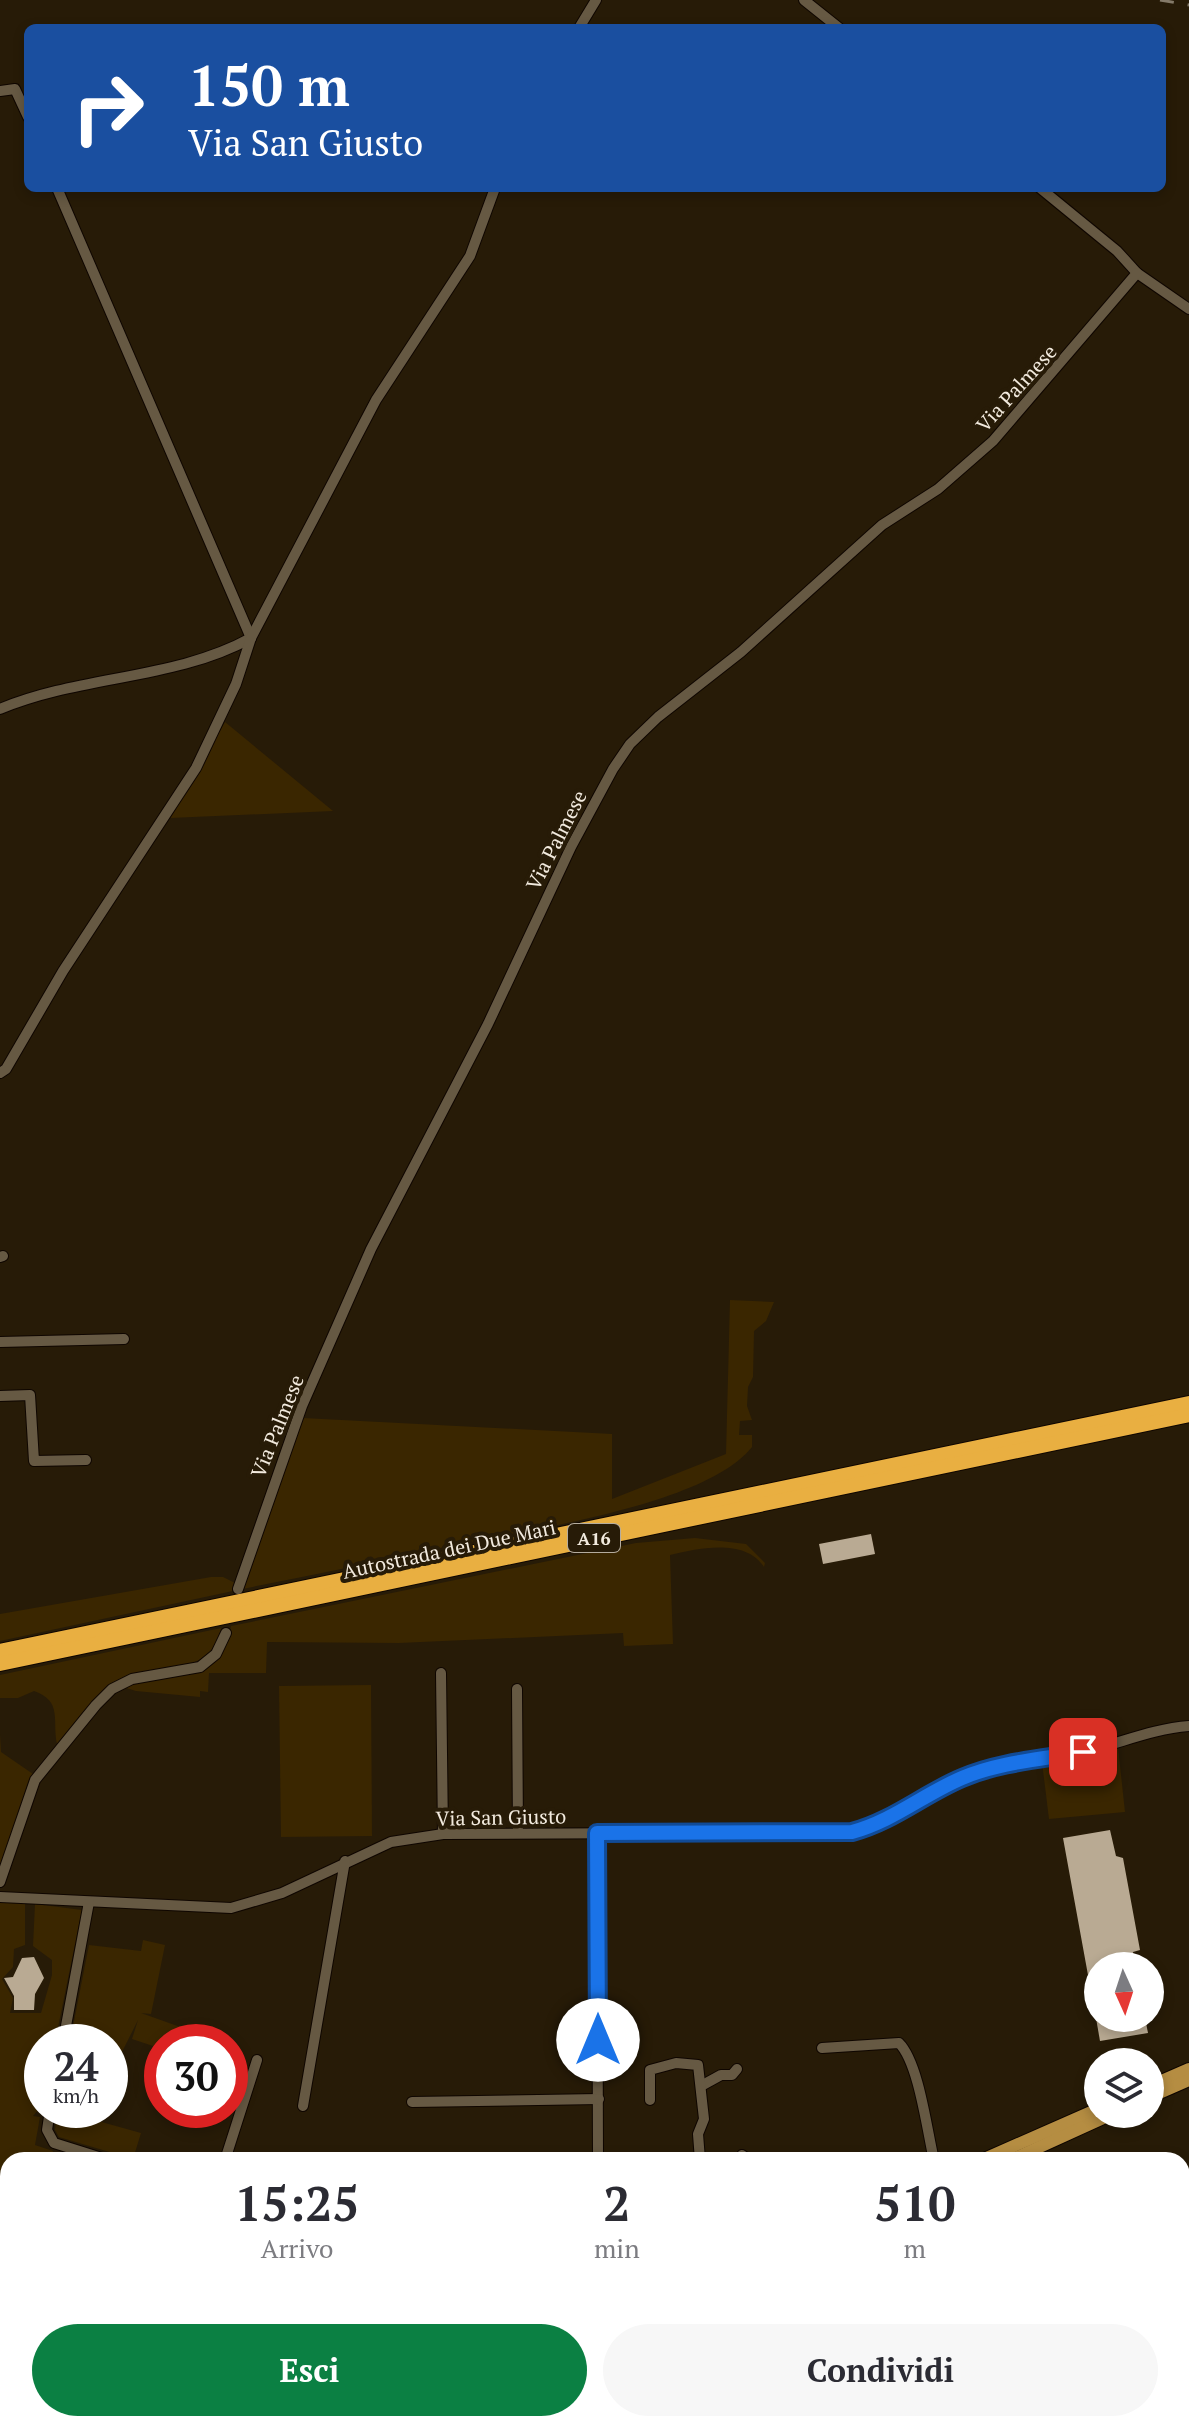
<!DOCTYPE html>
<html lang="it">
<head>
<meta charset="utf-8">
<style>
	body { margin:0; font-family:"PT Serif",serif; background:#f7f7f7; color:#2b2b33; height:100vh; display:flex; flex-direction:column; font-size:30px; white-space:nowrap }
	* { box-sizing:border-box; margin:0 }
	p { font-size:26px; color:#7c7c81 }
	.icon { flex:none; width:44px; height:44px; fill:none; stroke:currentColor; stroke-width:2; stroke-linecap:round; stroke-linejoin:round }
	.map { position:relative; flex:1; overflow:hidden }
	.details { position:absolute; left:0px; top:2152px; width:1190px; height:280px; display:flex; flex-direction:column; background:#fff; border-radius:24px 24px 0 0; box-shadow:0 4px 12px #0003 }
	.details>* { flex:none }
	.banner { position:absolute; left:24px; top:24px; width:1142px; height:168px; border-radius:12px; box-shadow:0 4px 12px #0003; background:#1a4fa0; color:#fff; overflow:hidden }
	.needle { width:52px; rotate:177deg }
	.fabs { position:absolute; left:1084px; top:1952px; display:grid; gap:16px }
	.fabs a { display:grid; place-items:center; width:80px; height:80px; border-radius:50%; background:#fff; box-shadow:0 4px 12px #0003; font-size:40px }
	.speed { position:absolute; left:24px; top:2024px; display:flex; gap:16px; font-size:40px; font-weight:700; text-align:center }
	.speed>* { display:grid; place-content:center; width:104px; height:104px; border-radius:50%; background:#fff; box-shadow:0 4px 12px #0003; line-height:1 }
	.speed small { font-size:20px; font-weight:400 }
	.speed .limit { border:12px solid #d22; background:#fff; color:#111 }
	.pin { position:absolute; display:grid; place-items:center; width:68px; height:68px; color:#fff; margin:-34px; border-radius:16px; box-shadow:0 4px 12px #0006 }
	.me { position:absolute; width:88px; margin:-44px; rotate:0deg; stroke-linejoin:round; filter:drop-shadow(0 0 6px #0008) }
	.turn { display:flex; align-items:center; gap:28px; height:168px; padding:0 32px; font-size:36px }
	.turn .icon { width:104px; height:104px; stroke-width:2.5 }
	.turn b { display:block; font-size:56px; line-height:68px }
	.eta { display:flex; justify-content:space-evenly; align-items:center; height:136px; text-align:center }
	.eta b { font-size:48px; font-weight:800; line-height:56px }
	.primary-button { display:flex; gap:16px; margin-top:auto; padding:16px 32px }
	.primary-button a { flex:1; height:92px; border-radius:48px; background:#0b8043; color:#fff; font-size:32px; font-weight:800; line-height:92px; text-align:center }
	.primary-button a+a { background:#f7f7f7; color:#2b2b33 }
	.map>svg:first-child { display:block }
	.green { fill:#3a2600 }
	.building { fill:#b9aa93 }
	.lines { fill:none; stroke-linecap:round; stroke-linejoin:round }
	.minor-casing { stroke:#0f0600; stroke-width:12 }
	.major-casing { stroke:#0f0600; stroke-width:14 }
	.highway-casing { stroke:#0f0600; stroke-width:16 }
	.minor { stroke:#665943; stroke-width:10 }
	.major { stroke:#b58d42; stroke-width:12 }
	.highway { stroke:#e9af41; stroke-width:14 }
	.rail { stroke:#847a69; stroke-width:3; stroke-dasharray:14 14; stroke-linecap:butt }
	.route-casing { stroke:#114b97; stroke-width:20 }
	.route { stroke:#1a73e8; stroke-width:14 }
	.labels { text-anchor:middle; dominant-baseline:central; stroke-width:8; stroke-linejoin:round; paint-order:stroke }
	.shield { fill:#271b07; stroke:#b5ac9e; stroke-width:2 }
	.shield-label { font-size:18px; font-weight:bold; fill:#f2eade }
	.street-label { font-size:20px; fill:#f2eade; stroke:#271b07 }
</style>
</head>
<body>
<div class="map">
<svg width="1189" height="2432" viewBox="0 0 1189 2432">
	<rect width="100%" height="100%" fill="#271b07"/>
	<g class="green">
		<polygon points="225,722 333,811 170,818"/>
		<path d="M730 1300 774 1302 766 1321 754 1331 753 1377 748 1387 747 1406 752 1420 740 1421 739 1435H752V1447C705 1506 526 1530 450 1546 381 1561 312 1575 242 1589L303 1418 612 1434V1499L726 1454Z"/>
		<path d="M695 1538 746 1544 765 1563 764 1567C746 1538 698 1548 670 1555L673 1644 624 1646 623 1633 399 1643 267 1642 266 1673H209L208 1692 200 1691V1697L136 1691 123 1687C162 1666 219 1683 231 1626L636 1543Z"/>
		<polygon points="211,1577 223,1577 235,1583 233,1591 0,1641 0,1614"/>
		<path d="M221 1628C209 1682 154 1660 117 1681 93 1694 75 1723 57 1744 52 1721 63 1701 34 1691L18 1698H0V1675Z"/>
		<polygon points="371,1685 372,1836 281,1837 279,1686"/>
		<polygon points="0,1734 1,1752 33,1774 0,1871"/>
		<polygon points="1118,1747 1125,1812 1049,1819 1042,1762"/>
		<polygon points="0,1901 25,1901 25,1945 14,1949 13,1967 2,1979 13,1998 10,2013 41,2013 52,1975 52,1960 33,1946 35,1904 82,1910 55,2042 42,2042 42,2105 33,2116 40,2117 35,2145 53,2151 51,2160 8,2160 8,2259 0,2258"/>
		<polygon points="143,1940 165,1945 151,2014 141,2013 186,2029 181,2042 162,2042 162,2049 132,2039 138,2020 110,2076 110,2042 70,2042 89,1945 141,1951"/>
		<polygon points="57,2110 93,2110 94,2118 98,2121 141,2133 133,2159 59,2137 55,2130"/>
	</g>
	<g class="building">
		<polygon points="871,1534 875,1554 823,1564 819,1544"/>
		<polygon points="1110,1830 1116,1856 1123,1858 1140,1950 1133,1952 1135,1966 1098,1966 1098,2007 1094,2008 1063,1838"/>
		<polygon points="34,1957 44,1978 35,1994 34,2010 14,2010 14,1996 4,1978 13,1977 22,1958"/>
		<polygon points="1096,2018 1145,2018 1148,2033 1100,2041"/>
	</g>
	<g class="lines">
		<g class="minor-casing">
			<g id="minor">
				<polyline points="804,0 839,28"/>
				<polyline points="579,28 596,0"/>
				<polyline points="0,91 15,89 28,117"/>
				<polyline points="57,188 251,638"/>
				<polyline points="1040,188 1117,251 1137,273 1189,309"/>
				<path d="M0 709C81 675 175 680 251 638"/>
				<polyline points="0,1073 6,1069 63,971 196,768 236,684 251,638 376,400 470,256 495,188"/>
				<polyline points="0,1257 3,1256"/>
				<polyline points="0,1342 124,1339"/>
				<polyline points="0,1396 30,1395 34,1461 86,1460"/>
				<polyline points="238,1589 302,1406 371,1249 488,1024 571,847 613,769 630,744 658,717 741,652 882,525 938,489 993,441 1137,273"/>
				<polyline points="441,1673 443,1834"/>
				<polyline points="517,1689 518,1833"/>
				<polyline points="597,1833 598,2160"/>
				<polyline points="0,1882 35,1780 96,1705 112,1689 132,1679 200,1667 216,1654 226,1633"/>
				<path d="M0 1897 231 1908 282 1893 391 1842 443 1834 852 1832C892 1822 924 1794 962 1778 999 1761 1042 1761 1082 1752 1119 1744 1151 1729 1189 1726"/>
				<polyline points="63,2042 89,1902"/>
				<path d="M822 2048 899 2043C919 2063 927 2131 934 2160"/>
				<polyline points="701,2086 721,2075 732,2075 737,2069"/>
				<polyline points="650,2100 650,2070 676,2063 698,2065 704,2119 698,2134 700,2160"/>
				<polyline points="412,2102 599,2099"/>
				<polyline points="303,2106 345,1861"/>
				<polyline points="50,2110 47,2130 54,2143 108,2160"/>
				<polyline points="742,2155 749,2160"/>
				<polyline points="225,2160 257,2060"/>
				<polyline points="1182,2414 1189,2414"/>
				<polyline points="629,2424 632,2432"/>
				<polyline points="682,2424 682,2432"/>
				<polyline points="401,2432 406,2424"/>
				<polyline points="922,2432 1000,2424"/>
			</g>
		</g>
		<g class="major-casing">
			<g id="major">
				<polyline points="1150,2086 1189,2069"/>
				<polyline points="1150,2097 1189,2080"/>
				<polyline points="982,2160 1098,2109"/>
				<polyline points="1011,2160 1112,2114"/>
				<polyline points="378,2432 396,2424"/>
				<polyline points="455,2432 488,2429 511,2432"/>
				<polyline points="601,2432 608,2424"/>
			</g>
		</g>
		<g class="highway-casing">
			<g id="highway">
				<polyline points="0,1651 1189,1403"/>
				<polyline points="0,1664 1189,1415"/>
			</g>
		</g>
		<use href="#minor" class="minor"/>
		<use href="#major" class="major"/>
		<use href="#highway" class="highway"/>
		<polyline class="rail" points="1160,0 1189,5"/>
	</g>
	<g class="lines">
		<g class="route-casing">
			<path id="route" d="M598 2040 597 1833 852 1832C893 1821 924 1794 962 1778 999 1762 1043 1759 1083 1752"/>
		</g>
		<use href="#route" class="route"/>
	</g>
	<g class="labels">
		<rect class="shield" x="568" y="1524" width="52" height="28" rx="6"/>
		<g class="shield-label">
			<text x="594" y="1538">A16</text>
		</g>
		<g class="street-label">
			<text transform="translate(1016 388) rotate(-48)">Via Palmese</text>
			<text transform="translate(556 840) rotate(-63)">Via Palmese</text>
			<text transform="translate(277 1426) rotate(-68)">Via Palmese</text>
			<text transform="translate(449 1549) rotate(-12)">Autostrada dei Due Mari</text>
			<text transform="translate(501 1817) rotate(-1)">Via San Giusto</text>
		</g>
	</g>
</svg>
<div class="fabs">
<a><svg class="needle" viewBox="-14 -14 28 28"><path d="M0-13l5 13h-10z" fill="#e53935"/><path d="M0 13l5-13h-10z" fill="#7c7c81"/></svg></a>
<a><svg class="icon" aria-label="layers" viewBox="0 0 24 24"><path d="M12 4l9 5-9 5-9-5zM3 14l9 5 9-5"/></svg></a>
</div>
<div class="speed"><div>24<small>km/h</small></div><div class="limit">30</div></div>
<div class="pin" style="left:1083px;top:1752px;background:#d93025"><svg class="icon" aria-label="arrive" viewBox="0 0 24 24"><path d="M6 21V4h12l-3 4 3 4H6"/></svg></div>
<svg class="me" style="left:598px;top:2040px" viewBox="-20 -20 40 40"><circle r="19" fill="#fff"/><path d="M0-13L10 11 0 6-10 11z" fill="#1a73e8"/></svg>
<div class="banner">
<div class="turn"><svg class="icon" aria-label="right" viewBox="0 0 24 24"><path d="M7 20v-9h11M14 6l5 5-5 5"/></svg><div><b>150 m</b>Via San Giusto</div></div>
</div>
<section class="details">
<div class="eta">
<div><b>15:25</b><p>Arrivo</p></div>
<div><b>2</b><p>min</p></div>
<div><b>510</b><p>m</p></div>
</div>
<div class="primary-button"><a>Esci</a><a>Condividi</a></div>
</section>
</div>
</body>
</html>
